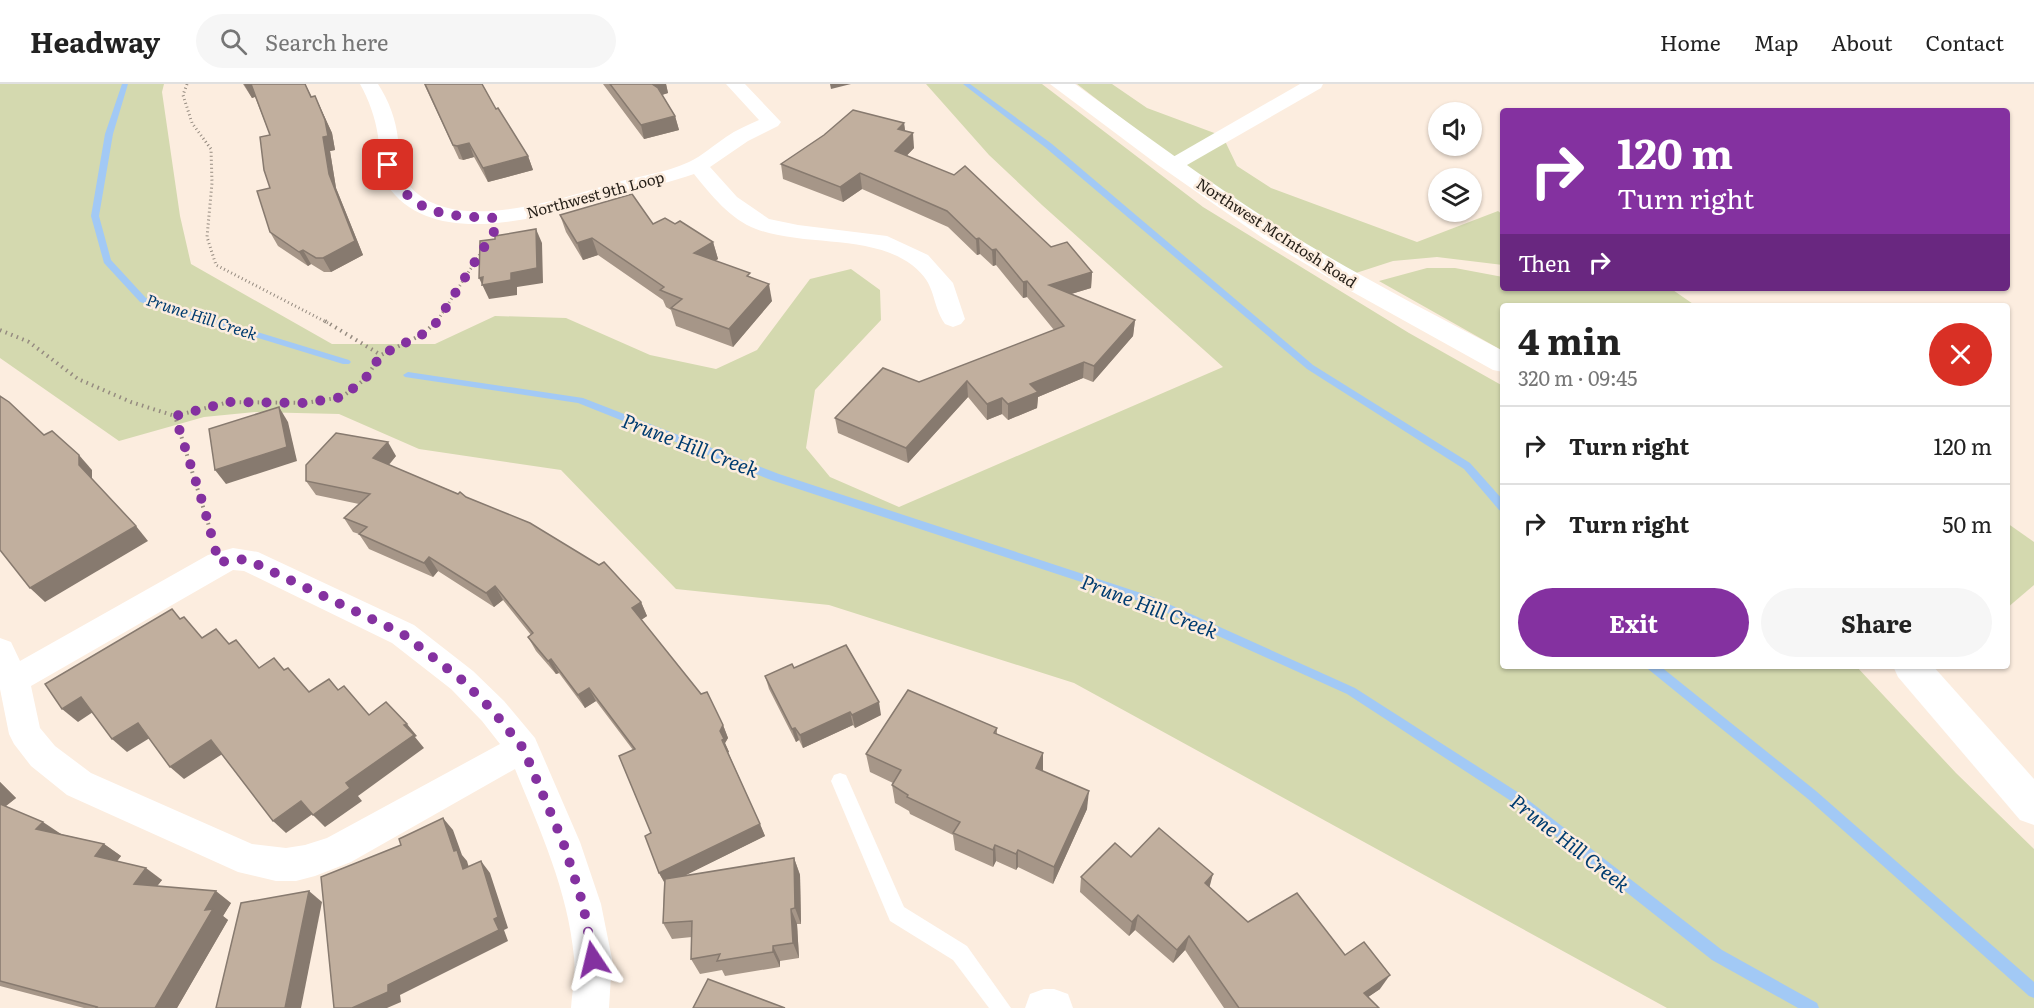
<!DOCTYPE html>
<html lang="en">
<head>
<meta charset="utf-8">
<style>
	body { margin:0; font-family:Literata,serif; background:#f6f6f6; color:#222; height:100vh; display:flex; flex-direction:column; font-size:22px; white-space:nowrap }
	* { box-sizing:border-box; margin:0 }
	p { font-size:20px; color:#767676 }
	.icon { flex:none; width:33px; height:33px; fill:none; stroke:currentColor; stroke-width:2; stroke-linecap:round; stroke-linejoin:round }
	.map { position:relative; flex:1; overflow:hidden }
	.sheet { position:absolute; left:1500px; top:219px; width:510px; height:366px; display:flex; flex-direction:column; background:#fff; border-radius:6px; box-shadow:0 2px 4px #0004 }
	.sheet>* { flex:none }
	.top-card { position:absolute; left:1500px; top:24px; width:510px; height:183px; border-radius:6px; box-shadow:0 2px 4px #0004; background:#8431a0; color:#fff; overflow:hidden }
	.buttons { position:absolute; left:1428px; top:18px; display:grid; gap:12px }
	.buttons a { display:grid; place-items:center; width:54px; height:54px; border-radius:50%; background:#fff; box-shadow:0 2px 4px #0004; font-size:30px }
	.pin { position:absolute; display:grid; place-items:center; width:51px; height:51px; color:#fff; margin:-26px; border-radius:12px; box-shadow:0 3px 9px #0006 }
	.me { position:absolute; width:66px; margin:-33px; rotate:350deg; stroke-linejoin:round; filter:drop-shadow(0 0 4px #0008) }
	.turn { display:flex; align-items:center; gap:21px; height:126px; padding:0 18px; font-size:27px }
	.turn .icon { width:78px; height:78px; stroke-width:2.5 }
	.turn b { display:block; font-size:42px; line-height:51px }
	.then { display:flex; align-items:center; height:57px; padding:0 18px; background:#0003; gap:12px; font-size:22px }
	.round { display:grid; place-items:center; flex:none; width:63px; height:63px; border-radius:32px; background:#f6f6f6 }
	.summary { display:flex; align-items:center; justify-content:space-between; height:102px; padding:0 18px }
	h1 { font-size:36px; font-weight:700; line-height:45px }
	.action { display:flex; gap:12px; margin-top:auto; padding:12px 18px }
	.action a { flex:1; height:69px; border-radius:36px; background:#8431a0; color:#fff; font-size:24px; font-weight:700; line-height:69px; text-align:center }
	.action a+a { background:#f6f6f6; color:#222 }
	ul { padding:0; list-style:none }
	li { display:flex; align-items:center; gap:18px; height:78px; padding:0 18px; border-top:2px solid #e0e0e0 }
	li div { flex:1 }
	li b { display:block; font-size:22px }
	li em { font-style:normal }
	header { display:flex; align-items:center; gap:36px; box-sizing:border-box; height:84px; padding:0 30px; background:#fff; border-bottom:2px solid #e0e0e0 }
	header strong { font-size:28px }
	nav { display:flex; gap:33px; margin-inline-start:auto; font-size:21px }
	.search { width:420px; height:54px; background:#f6f6f6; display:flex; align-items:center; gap:15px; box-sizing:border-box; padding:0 21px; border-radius:33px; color:#767676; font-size:22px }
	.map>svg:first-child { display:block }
	.green { fill:#d4d9af }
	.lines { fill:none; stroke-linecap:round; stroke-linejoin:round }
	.stream { fill:#a2c9f5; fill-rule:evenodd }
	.path-far1 { stroke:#958b80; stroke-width:3; stroke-dasharray:1 3; stroke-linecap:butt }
	.path { stroke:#958b80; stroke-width:4; stroke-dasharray:1.5 4.5; stroke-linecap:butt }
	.service { fill:#fff; fill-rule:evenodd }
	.minor { fill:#fff; fill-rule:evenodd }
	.tertiary { fill:#fff; fill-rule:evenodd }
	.wall { fill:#a69688 }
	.shaded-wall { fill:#877a6f }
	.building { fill:#c1af9e; stroke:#877a6f; stroke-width:1.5 }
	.route { stroke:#8431a0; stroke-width:10; stroke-dasharray:0 18 }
	.labels { text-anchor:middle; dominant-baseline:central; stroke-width:5; stroke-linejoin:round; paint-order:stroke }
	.far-street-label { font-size:15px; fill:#251f18; stroke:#fceddf }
	.far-water-label { font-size:16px; font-style:italic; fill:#003c70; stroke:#fceddf }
	.water-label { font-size:20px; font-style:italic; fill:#003c70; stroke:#fceddf }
</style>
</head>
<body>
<header>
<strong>Headway</strong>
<div class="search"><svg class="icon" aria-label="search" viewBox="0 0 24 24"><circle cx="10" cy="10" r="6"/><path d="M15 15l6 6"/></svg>Search here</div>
<nav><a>Home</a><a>Map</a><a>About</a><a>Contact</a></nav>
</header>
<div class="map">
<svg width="2034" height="924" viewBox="0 0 2034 924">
	<rect width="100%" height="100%" fill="#fceddf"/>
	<g class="green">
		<polygon points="0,0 164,0 162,8 180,132 191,180 332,260 435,260 495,232 566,234 650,271 716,285 757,266 810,195 851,185 880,206 881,236 815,306 806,364 830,393 899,423 1223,283 1042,121 989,71 926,0 1042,0 1203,123 1409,249 1503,302 1503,582 1856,582 1956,689 2034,765 2034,924 1667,924 1074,599 829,521 676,505 561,386 419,365 339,330 255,328 204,333 119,357 0,274"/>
		<polygon points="1077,0 1112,0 1147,24 1217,50 1174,75"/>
		<polygon points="1225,57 1237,82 1271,104 1417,158 1498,127 1503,131 1503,181 1437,173 1393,177 1356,189 1302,159 1182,81"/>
		<polygon points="1427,184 1455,184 1503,193 1503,204 1670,204 1696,222 1503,222 1503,267 1379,197"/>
		<polygon points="2007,439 2034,458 2034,501 2007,524"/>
	</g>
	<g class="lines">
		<g class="stream">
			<polygon points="122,0 128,0 113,50 99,132 111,176 146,214 349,276 351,278 349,280 343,280 140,218 104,179 91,132 105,50"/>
			<polygon points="963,0 970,0 1052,60 1313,281 1470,379 1503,416 1503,427 1499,426 1464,385 1307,285 1046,64"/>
			<polygon points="408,288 583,314 779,390 1153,513 1355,604 1519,709 1722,866 1817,919 1819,924 1798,924 1712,876 1511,717 1347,610 1145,519 771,396 578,319 405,293 403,291"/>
			<polygon points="1646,582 1660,582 1816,707 2034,898 2034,914 2029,912 1808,715 1648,585"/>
		</g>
		<g class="path-far1">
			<polyline points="187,0 183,11 192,39 211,65 212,99 207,153 216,181 328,239"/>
			<polyline points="436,239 482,167"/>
		</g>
		<g class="path">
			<polyline points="325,237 381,271"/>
			<polyline points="0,246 29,258 78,295 131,318 175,332"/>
			<polyline points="212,452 175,332 229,318 306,319 342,313 365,295 381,271 423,250 437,237"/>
		</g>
		<polygon class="service" points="840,689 846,691 904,823 967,862 1011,924 989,924 953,876 890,837 831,697 834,691"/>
		<g class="minor">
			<path d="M360 0H378C389 17 396 36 398 55 399 68 397 84 404 95 445 156 559 115 614 99 639 92 665 89 689 78 702 72 714 61 726 53 736 46 748 41 759 36L726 0H745L781 38 778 42 748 57 710 83 737 113 769 135 798 141 887 152 928 171 953 199 965 235 961 240 953 243 945 240C930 218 938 201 912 181 871 150 804 163 756 145 730 135 711 111 694 90 672 98 650 102 628 108 561 127 436 173 387 101 376 86 380 69 378 52 375 33 369 16 360 0Z"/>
			<polygon points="1300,0 1323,0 1321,4 1180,85 1166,85 1163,81 1166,77"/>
			<path d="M233 464 258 468 414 541 473 587 504 617 535 654 580 758 601 820 612 875 609 924H571C572 908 576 890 574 873 568 807 540 746 515 685L351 778 315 792 296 797H276L238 788 67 711 31 682 14 660 9 650 0 605V554L11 558 20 577 208 471ZM233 486 244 487 392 559 451 605 482 637 500 660 327 754 305 761 286 764 252 760 91 689 55 662 40 644 31 602Z"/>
			<polygon points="1044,905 1054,905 1068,910 1073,924 1025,924 1030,910"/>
		</g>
		<g class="tertiary">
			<path d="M1050 0H1075C1144 50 1212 101 1284 146 1355 190 1429 228 1503 267V288L1493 286 1349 206 1264 155 1158 81Z"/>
			<polygon points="1893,582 1933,582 2034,695 2034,741 2020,736 1898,593"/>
		</g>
	</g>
	<g class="wall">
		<polygon points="243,0 305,0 312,13 315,12 332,49 335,66 330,67 336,104 363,171 331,188 324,188 311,180 308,182 278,162 270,148 270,51 255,13 252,14"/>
		<polygon points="424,0 482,0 496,25 528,72 533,86 488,98 474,73 463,76 459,75"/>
		<polygon points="603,0 666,0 668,9 662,11 675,32 679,46 644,55"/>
		<polygon points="904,39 905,47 914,64 907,71 1092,188 1091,204 1071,210 1135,236 1133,252 1093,298 1083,294 1038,313 1037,324 1008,336 1002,330 987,336 968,313 908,379 838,349 835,334 919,298 1054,246 1027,213 1023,214 996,181 993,182 980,170 977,171 948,143 862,105 843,118 783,95 781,80"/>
		<polygon points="560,131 653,140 675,140 713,158 718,175 715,177 751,193 772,217 733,263 676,242 671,226 666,223 663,216 598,171 583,176 566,148"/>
		<polygon points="396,372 389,381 466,413 641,518 647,532 641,536 723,641 728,654 725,659 729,668 728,668 765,752 683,792 794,774 800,791 801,840 797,840 799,874 780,877 780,883 725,892 722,886 700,890 691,875 692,853 672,855 663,839 664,798 659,789 633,666 596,617 585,624 559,589 556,590 536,567 528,553 531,551 503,516 494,523 438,487 433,493 369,465 359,450 353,448 344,434 359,420 316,411 306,397"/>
		<polygon points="794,584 881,631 855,644 853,641 803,664 799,656 796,658 769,605 765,592"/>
		<polygon points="997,644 997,650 1087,725 1053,800 1018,783 1016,786 996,777 993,783 955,766 953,751 910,730 909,727 895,719 892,701 893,699 870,688 866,670"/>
		<polygon points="0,698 16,714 6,722 61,750 60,750 104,760 121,772 117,777 162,796 157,802 231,819 223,832 228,836 177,924 84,924 0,902"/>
		<polygon points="1131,773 1209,803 1248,838 1345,871 1380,905 1368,913 1379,924 1224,924 1185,866 1173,879 1135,846 1129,852 1080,808 1081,793"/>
	</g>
	<g class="shaded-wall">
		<polygon points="244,0 251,0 257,12 252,14"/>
		<polygon points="651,0 666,0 668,9 655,13"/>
		<polygon points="830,0 851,0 831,5"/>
		<polygon points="315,12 332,49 335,66 330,67 336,104 363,171 331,188 323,174 329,90"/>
		<polygon points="675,32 679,46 644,55 641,41"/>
		<polygon points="904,39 906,54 898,45"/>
		<polygon points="913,49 914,64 897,82 895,67"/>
		<polygon points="469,59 474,73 463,76 457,62"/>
		<polygon points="528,72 533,86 488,98 483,84"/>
		<polygon points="860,89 862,105 843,118 840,103"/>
		<polygon points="536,145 542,159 543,199 517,203 517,211 489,215 479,194 511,189"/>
		<polygon points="592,154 598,171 583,176 577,159"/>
		<polygon points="979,154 980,170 977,171 976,155"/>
		<polygon points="713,158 718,175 698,186 694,169"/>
		<polygon points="996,165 996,181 993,182 992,166"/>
		<polygon points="303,166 311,180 308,182 299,168"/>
		<polygon points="1092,188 1091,204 1048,217 1049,201"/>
		<polygon points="1027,197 1027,213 1023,214 1023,198"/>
		<polygon points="769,200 772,217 733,263 729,245"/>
		<polygon points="1135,236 1133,252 1093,298 1094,282"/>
		<polygon points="1084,278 1083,294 1038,313 1037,324 1008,336 1008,320 1030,300"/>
		<polygon points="967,297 968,313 908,379 906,364"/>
		<polygon points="1002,314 1002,330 987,336 987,320"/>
		<polygon points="279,323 288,338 297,377 226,400 215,386"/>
		<polygon points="388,358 396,372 382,388 373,374"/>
		<polygon points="79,371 92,386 92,396 79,381"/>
		<polygon points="136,442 148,457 45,518 30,504"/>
		<polygon points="429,473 438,487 433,493 424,479"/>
		<polygon points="495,502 503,516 494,523 486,509"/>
		<polygon points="641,518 647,532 638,538 632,524"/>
		<polygon points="551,575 559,589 556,590 548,577"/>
		<polygon points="589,604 596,617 585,624 578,611"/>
		<polygon points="81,613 96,626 78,638 62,625"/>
		<polygon points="879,618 881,631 855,644 852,631"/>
		<polygon points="850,628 853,641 803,664 800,651"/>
		<polygon points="138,639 153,652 127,668 112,655"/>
		<polygon points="407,640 417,652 415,653 424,664 358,712 362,717 325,743 313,731 346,699 404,641"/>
		<polygon points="723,641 728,654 725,659 729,668 727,669 720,647"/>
		<polygon points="795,644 799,656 796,658 792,645"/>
		<polygon points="211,656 224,669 184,695 170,683"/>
		<polygon points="1043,669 1043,687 1036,684"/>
		<polygon points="0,698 16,714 2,725 0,724"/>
		<polygon points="1089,707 1087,725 1053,800 1054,783"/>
		<polygon points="301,717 314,729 286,749 273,737"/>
		<polygon points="443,734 453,746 462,771 467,777 473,797 463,785 454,767"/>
		<polygon points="43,738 61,750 54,757 36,745"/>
		<polygon points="760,740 765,752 666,801 659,789"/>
		<polygon points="104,760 121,772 112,784 95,772"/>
		<polygon points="995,761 996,777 993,783 993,766"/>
		<polygon points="1018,766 1018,783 1016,786 1016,770"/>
		<polygon points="794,774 800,791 801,840 795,824"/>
		<polygon points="481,777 490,789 508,844 504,846 508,857 400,911 401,918 387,924 352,924 494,835"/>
		<polygon points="146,784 162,796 150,811 134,800"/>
		<polygon points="1213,790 1209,805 1205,799"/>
		<polygon points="216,807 231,819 223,832 228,836 177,924 155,924 205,826"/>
		<polygon points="309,807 322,818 301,924 285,924"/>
		<polygon points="791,825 797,840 799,874 793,859"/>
		<polygon points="1138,831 1135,846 1129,852 1132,838"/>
		<polygon points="1189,852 1185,866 1173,879 1177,866"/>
		<polygon points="773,862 780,877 780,883 773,868"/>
		<polygon points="1390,891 1380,905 1355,922 1364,909"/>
	</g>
	<g class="building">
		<polygon points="251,0 305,0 311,13 315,12 325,36 328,52 323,53 329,90 355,157 323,174 316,174 303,166 299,168 270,148 257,107 270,104 264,86 260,53 270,51"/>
		<polygon points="425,0 482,0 496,25 498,24 528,72 483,84 469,59 457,62 453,61"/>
		<polygon points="610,0 652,0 658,4 675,32 641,41"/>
		<polygon points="853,26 904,39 898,45 913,49 895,67 954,91 965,82 1051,163 1067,158 1092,188 1049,201 1135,236 1094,282 1084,278 1030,300 1038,308 1008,320 1002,314 987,320 967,297 906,364 835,334 883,284 919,298 1064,242 1027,197 1023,198 996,165 992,166 979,154 976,155 947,127 860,89 840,103 781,80 824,51"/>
		<polygon points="632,110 653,140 665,134 675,140 680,137 713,158 694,169 750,189 747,192 769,200 729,245 671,224 682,215 660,206 664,203 592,154 577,159 560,131"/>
		<polygon points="536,145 537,184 511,189 511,196 482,201 483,193 479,194 480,157 495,155 495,152"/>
		<polygon points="0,312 9,318 44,351 52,347 79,371 79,381 136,442 30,504 0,466"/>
		<polygon points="279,323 287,363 215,386 209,345"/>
		<polygon points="336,349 388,358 373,374 458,410 460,408 466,413 530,439 599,481 604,478 641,518 632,524 701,610 707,608 723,641 720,647 724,655 722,656 760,740 659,789 645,752 651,749 619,672 635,665 589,604 578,611 551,575 548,577 528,553 533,549 495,502 486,509 429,473 424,479 359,450 367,443 344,434 370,410 306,397 306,381"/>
		<polygon points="172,525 180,535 184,533 202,554 216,545 229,560 236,556 259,584 274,574 284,586 288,584 309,608 329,595 338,606 344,602 369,631 386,618 407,640 404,641 414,651 346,699 350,704 313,731 301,717 273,737 211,656 170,683 138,639 112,655 81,613 62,625 45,600"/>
		<polygon points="846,561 879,618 852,631 850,628 800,651 795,644 792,645 765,592 792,580 794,584"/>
		<polygon points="908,606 997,644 994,649 1043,669 1036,684 1089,707 1054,783 1018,766 1016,770 995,761 993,766 953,749 960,738 907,713 908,711 892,701 901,686 866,670"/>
		<polygon points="0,720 43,738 36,745 104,760 95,772 146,784 134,800 216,807 205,826 213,825 155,924 96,924 97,923 0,897"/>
		<polygon points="443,734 454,767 457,766 463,785 481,777 498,833 494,835 499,846 388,901 388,908 352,924 334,924 321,793 401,761 399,755"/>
		<polygon points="1159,744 1213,790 1205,799 1248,838 1297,809 1345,871 1364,858 1390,891 1364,909 1379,924 1239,924 1189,852 1177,866 1138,831 1132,838 1081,793 1115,759 1131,773"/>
		<polygon points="794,774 795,824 791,825 793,859 773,862 773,868 717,877 720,870 691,875 692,837 663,839 665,795"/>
		<polygon points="309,807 285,924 216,924 241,819"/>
		<polygon points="708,895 785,924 693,924"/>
	</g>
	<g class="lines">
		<path class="route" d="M388 81C409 132 447 132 496 134L495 146 437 238 423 250 381 271 365 295 342 313 306 319 229 318 175 332 203 420 219 479 233 475 248 476 403 550 462 596 493 627 523 664 563 758 583 820 593 875"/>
	</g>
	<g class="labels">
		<g class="far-street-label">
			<text transform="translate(595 110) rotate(-15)">Northwest 9th Loop</text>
			<text transform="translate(1277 148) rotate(33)">Northwest McIntosh Road</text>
		</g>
		<g class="far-water-label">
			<text transform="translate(202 232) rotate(18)">Prune Hill Creek</text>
		</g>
		<g class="water-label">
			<text transform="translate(691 360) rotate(21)">Prune Hill Creek</text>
			<text transform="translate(1150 521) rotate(21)">Prune Hill Creek</text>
			<text transform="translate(1571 758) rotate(38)">Prune Hill Creek</text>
		</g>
	</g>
</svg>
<div class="buttons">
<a><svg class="icon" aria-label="sound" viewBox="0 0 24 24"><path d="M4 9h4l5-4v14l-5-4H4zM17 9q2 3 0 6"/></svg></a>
<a><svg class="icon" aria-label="layers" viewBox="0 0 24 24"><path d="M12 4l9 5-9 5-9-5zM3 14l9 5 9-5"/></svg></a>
</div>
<div class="pin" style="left:388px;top:81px;background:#d93025"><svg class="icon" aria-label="arrive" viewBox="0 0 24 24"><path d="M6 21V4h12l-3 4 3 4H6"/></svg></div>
<svg class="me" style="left:593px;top:875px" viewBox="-20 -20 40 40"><path d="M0-17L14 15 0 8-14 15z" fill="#8431a0" stroke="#fff" stroke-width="4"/></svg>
<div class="top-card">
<div class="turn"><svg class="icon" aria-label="right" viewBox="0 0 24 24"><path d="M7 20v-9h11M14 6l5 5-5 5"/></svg><div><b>120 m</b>Turn right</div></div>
<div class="then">Then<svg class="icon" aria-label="right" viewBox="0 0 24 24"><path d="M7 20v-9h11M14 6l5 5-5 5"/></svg></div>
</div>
<section class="sheet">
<div class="summary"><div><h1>4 min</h1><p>320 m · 09:45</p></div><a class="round" style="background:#d93025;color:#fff"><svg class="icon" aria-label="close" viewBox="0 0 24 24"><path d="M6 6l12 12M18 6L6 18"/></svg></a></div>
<ul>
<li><svg class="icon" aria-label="right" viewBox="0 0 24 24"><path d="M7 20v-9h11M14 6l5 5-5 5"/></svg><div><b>Turn right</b></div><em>120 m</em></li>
<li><svg class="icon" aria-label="right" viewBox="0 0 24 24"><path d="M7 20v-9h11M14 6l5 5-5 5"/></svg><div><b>Turn right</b></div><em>50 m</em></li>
</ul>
<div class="action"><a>Exit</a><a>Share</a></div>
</section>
</div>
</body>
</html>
